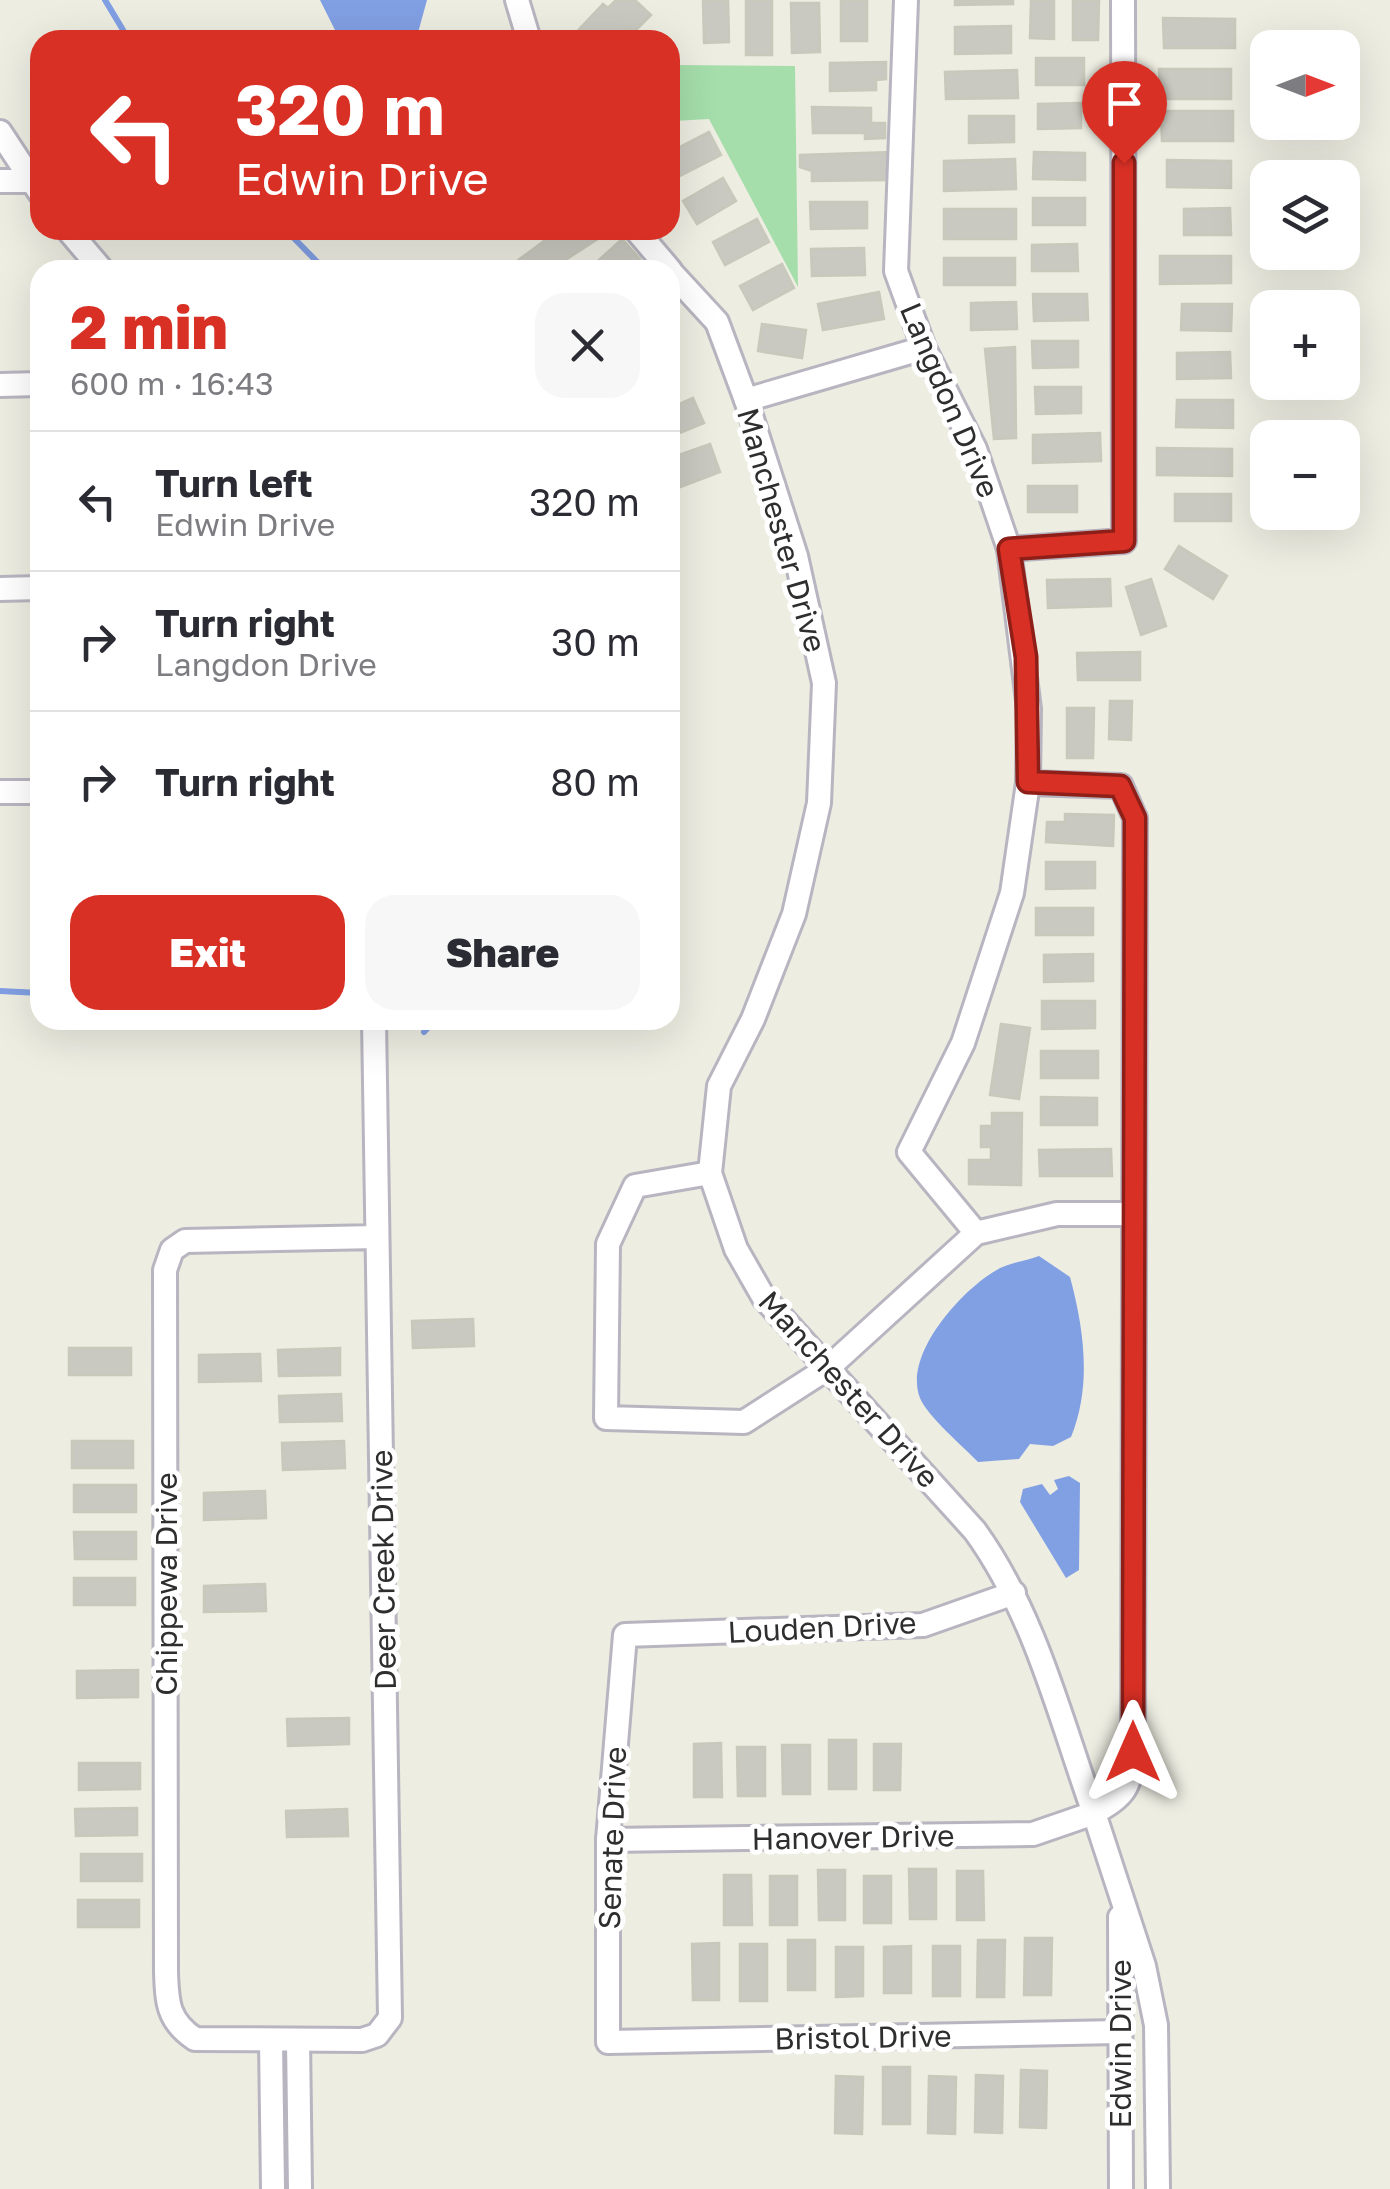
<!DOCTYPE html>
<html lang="en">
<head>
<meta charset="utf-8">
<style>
	body { margin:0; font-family:"Golos Text",sans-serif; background:#f7f7f7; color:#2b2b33; height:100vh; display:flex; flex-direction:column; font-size:38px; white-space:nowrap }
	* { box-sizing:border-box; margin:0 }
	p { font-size:32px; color:#7c7c81 }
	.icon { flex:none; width:55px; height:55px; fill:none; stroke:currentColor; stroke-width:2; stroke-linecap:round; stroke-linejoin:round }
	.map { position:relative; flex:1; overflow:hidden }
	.side { position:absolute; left:30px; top:260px; width:650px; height:770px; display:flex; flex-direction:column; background:#fff; border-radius:30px; box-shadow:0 10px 40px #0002 }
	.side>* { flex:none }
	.hud { position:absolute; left:30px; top:30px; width:650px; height:210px; border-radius:30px; box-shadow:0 10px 40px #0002; background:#d93025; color:#fff; overflow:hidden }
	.needle { width:65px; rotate:90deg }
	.buttons { position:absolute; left:1250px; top:30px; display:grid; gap:20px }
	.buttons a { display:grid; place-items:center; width:110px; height:110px; border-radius:20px; background:#fff; box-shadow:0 10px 40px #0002; font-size:50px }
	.pin { position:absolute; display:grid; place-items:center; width:85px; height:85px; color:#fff; margin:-102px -42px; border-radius:50% 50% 50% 0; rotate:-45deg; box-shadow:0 0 10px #0007 }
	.pin .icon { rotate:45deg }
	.me { position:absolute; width:110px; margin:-55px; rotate:0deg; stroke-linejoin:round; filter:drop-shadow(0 0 8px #0008) }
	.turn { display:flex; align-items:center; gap:35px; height:210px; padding:0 40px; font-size:45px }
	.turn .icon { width:130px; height:130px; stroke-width:2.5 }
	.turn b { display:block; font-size:70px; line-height:85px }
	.round { display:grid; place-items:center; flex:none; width:105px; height:105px; border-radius:30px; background:#f7f7f7 }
	.headline { display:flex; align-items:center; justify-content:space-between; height:170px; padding:0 40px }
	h1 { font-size:60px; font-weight:800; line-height:75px; color:#d93025 }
	.button { display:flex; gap:20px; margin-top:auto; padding:20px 40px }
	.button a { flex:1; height:115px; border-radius:30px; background:#d93025; color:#fff; font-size:40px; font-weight:800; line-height:115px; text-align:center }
	.button a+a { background:#f7f7f7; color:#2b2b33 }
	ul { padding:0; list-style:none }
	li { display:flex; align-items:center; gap:30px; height:140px; padding:0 40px; border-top:2px solid #e1e1e2 }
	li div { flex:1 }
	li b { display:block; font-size:38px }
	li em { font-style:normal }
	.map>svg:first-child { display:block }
	.green { fill:#a5deaa }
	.water { fill:#819fe3 }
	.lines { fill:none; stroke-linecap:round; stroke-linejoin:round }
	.stream { stroke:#819fe3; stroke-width:6 }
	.building { fill:#c9c9c1; stroke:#c8c9bb; stroke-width:2.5 }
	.minor-casing { stroke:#b8b5c0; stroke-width:28 }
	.minor { stroke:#fff; stroke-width:22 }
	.route-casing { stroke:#8d1f18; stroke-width:25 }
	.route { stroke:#d93025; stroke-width:18 }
	.labels { text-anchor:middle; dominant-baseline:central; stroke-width:10; stroke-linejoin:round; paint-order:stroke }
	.street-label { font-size:30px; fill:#2e2e2e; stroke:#fff }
</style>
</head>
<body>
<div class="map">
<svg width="1390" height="2189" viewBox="0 0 1390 2189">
	<rect width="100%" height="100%" fill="#edede2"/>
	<polygon class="green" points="675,65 795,66 798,287 709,119 674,121"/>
	<g class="water">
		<polygon points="320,0 427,0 416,40 340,40"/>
		<path d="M1039 1256 1070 1277C1084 1329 1092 1386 1071 1437L1053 1446 1030 1444 1019 1459 978 1462C964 1447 927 1416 920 1398 903 1355 961 1291 995 1271 1007 1263 1026 1261 1039 1256Z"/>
		<polygon points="1069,1476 1080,1483 1079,1570 1066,1578 1020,1502 1023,1489 1042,1484 1050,1495 1058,1489 1054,1480"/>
	</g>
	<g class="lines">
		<g class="stream">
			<polyline points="105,0 129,40"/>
			<polyline points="286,230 325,270"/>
			<polyline points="0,991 40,993"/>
			<polyline points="424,1032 435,1020"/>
		</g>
	</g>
	<g class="building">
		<polygon points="616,0 635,0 651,15 633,33 628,29 618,40 569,40 603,4 608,8"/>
		<polygon points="703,0 728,0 729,42 704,43"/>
		<rect x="746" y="0" width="26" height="55"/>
		<rect x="841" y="0" width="26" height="41"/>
		<polygon points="955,0 1013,0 1013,4 955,5"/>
		<polygon points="1031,0 1054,0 1054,39 1030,38"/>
		<polygon points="1073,0 1099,0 1098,40 1073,40"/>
		<polygon points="791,3 819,3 820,52 792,53"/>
		<polygon points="1163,18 1235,19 1235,48 1164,48"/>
		<polygon points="1011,26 1011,53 955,54 955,27"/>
		<rect x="1036" y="58" width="48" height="27"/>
		<polygon points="886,62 886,79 876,80 876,90 830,91 830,63"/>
		<polygon points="1159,69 1231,69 1231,99 1160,99"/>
		<polygon points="1017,70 1018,98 946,99 945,72"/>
		<polygon points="1081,103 1081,128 1038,129 1038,104"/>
		<polygon points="812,107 871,108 871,123 885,123 885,138 865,139 865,133 813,133"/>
		<polygon points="1161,111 1233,111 1233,141 1162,141"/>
		<polygon points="969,116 1014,116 1014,142 969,143"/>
		<polygon points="709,132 721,155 670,181 670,152"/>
		<polygon points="892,152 892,180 812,181 812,171 800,167 800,155"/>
		<polygon points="1034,152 1085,153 1085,180 1033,179"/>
		<polygon points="1015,159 1016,189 944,191 944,161"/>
		<polygon points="1167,160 1231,161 1231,188 1167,187"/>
		<polygon points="723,178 736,201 697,224 683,201"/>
		<rect x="1033" y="198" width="52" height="27"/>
		<polygon points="810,202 867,202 867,228 811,229"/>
		<polygon points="1230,208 1231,235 1184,235 1184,209"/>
		<rect x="944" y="209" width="72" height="30"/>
		<polygon points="757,219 769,242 725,265 713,242"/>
		<polygon points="559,230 594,230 599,238 550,270 524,270 517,261"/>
		<polygon points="622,239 640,259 628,270 588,270"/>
		<polygon points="1077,244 1078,271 1032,271 1032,245"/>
		<polygon points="864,248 865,275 812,276 811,249"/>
		<polygon points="1160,256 1231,256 1231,283 1160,284"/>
		<rect x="944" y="258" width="71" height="27"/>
		<polygon points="782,264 794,288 753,310 740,286"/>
		<polygon points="879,292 884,319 823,330 818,304"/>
		<polygon points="1033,294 1087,294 1088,320 1034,321"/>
		<polygon points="1016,302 1017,329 971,330 971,303"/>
		<polygon points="1182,304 1232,304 1231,331 1181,330"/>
		<polygon points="762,324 806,330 802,358 758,351"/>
		<polygon points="1032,341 1078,341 1078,367 1033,368"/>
		<polygon points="1015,347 1016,438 994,439 985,349"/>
		<polygon points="1230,352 1231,378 1177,379 1177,353"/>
		<polygon points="1035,387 1081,387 1081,413 1036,414"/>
		<polygon points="693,398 704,423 670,437 670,408"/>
		<polygon points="1177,400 1233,400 1233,428 1176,427"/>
		<polygon points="1100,433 1101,461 1033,463 1033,435"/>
		<polygon points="710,444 720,472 670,491 670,458"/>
		<polygon points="1157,448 1232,449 1232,476 1157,475"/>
		<rect x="1028" y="486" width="49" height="26"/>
		<rect x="1175" y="494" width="56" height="27"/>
		<polygon points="1179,546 1227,576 1213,599 1165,569"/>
		<polygon points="1110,579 1111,606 1048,608 1047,580"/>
		<polygon points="1151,579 1166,626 1141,635 1126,587"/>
		<polygon points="1140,652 1140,680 1078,680 1077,653"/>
		<polygon points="1110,701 1132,701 1131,740 1109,739"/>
		<polygon points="1067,708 1094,708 1093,758 1067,758"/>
		<polygon points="1065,814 1114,815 1113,846 1046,842 1047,822 1065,822"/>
		<polygon points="1046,862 1095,862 1095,888 1046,889"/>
		<rect x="1036" y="908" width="57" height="27"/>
		<polygon points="1093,954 1093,981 1044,982 1044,955"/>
		<polygon points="1042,1001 1095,1001 1095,1028 1042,1029"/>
		<polygon points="1001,1024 1030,1028 1019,1099 990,1095"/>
		<rect x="1041" y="1051" width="57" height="27"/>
		<polygon points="1041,1097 1097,1098 1097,1125 1041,1125"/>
		<polygon points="992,1113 1022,1113 1021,1185 969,1184 969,1160 991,1160 991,1147 981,1147 981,1126 992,1126"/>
		<polygon points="1111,1149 1112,1176 1040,1176 1039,1150"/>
		<polygon points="473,1319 474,1346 413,1348 412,1321"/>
		<rect x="69" y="1348" width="62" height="27"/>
		<polygon points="340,1348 340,1375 279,1376 278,1350"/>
		<polygon points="260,1354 261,1381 199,1382 199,1355"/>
		<polygon points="341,1394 342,1421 280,1422 279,1396"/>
		<rect x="72" y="1441" width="61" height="27"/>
		<polygon points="344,1441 345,1468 283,1470 282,1443"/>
		<rect x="74" y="1485" width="62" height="27"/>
		<polygon points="265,1491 266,1518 204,1520 204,1493"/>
		<polygon points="74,1532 136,1532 136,1559 75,1559"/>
		<rect x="74" y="1578" width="61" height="27"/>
		<polygon points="265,1584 266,1611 204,1612 204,1586"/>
		<polygon points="138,1670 138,1697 77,1698 77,1671"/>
		<polygon points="349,1718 349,1744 288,1746 287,1719"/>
		<rect x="829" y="1740" width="27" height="49"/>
		<polygon points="721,1743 722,1797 694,1797 694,1744"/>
		<polygon points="874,1744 901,1744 900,1790 874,1790"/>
		<polygon points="782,1745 810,1745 810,1794 783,1794"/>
		<polygon points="737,1747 765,1747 765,1796 738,1796"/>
		<polygon points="79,1763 140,1763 140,1789 79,1790"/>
		<polygon points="137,1808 137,1835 76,1836 75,1809"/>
		<polygon points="347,1809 348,1836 287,1837 286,1811"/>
		<rect x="81" y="1854" width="61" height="27"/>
		<polygon points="909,1869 936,1869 936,1919 910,1919"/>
		<polygon points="818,1870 845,1870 845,1920 819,1920"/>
		<polygon points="957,1871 983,1871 984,1920 957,1920"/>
		<polygon points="724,1875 751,1875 752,1925 724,1925"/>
		<rect x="770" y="1876" width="27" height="49"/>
		<rect x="864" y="1876" width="27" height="47"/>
		<rect x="78" y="1900" width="61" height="27"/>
		<polygon points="1025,1938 1052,1938 1051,1995 1024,1995"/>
		<rect x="788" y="1940" width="27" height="50"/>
		<polygon points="978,1940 1005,1940 1004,1997 977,1997"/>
		<polygon points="719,1943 719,2000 693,2000 692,1944"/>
		<rect x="740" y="1944" width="27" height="57"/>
		<polygon points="911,1946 911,1993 884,1993 884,1947"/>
		<rect x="933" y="1946" width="27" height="50"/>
		<polygon points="836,1947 863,1947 863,1996 836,1997"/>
		<rect x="883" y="2067" width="27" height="57"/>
		<polygon points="1021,2070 1047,2071 1046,2128 1020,2127"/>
		<polygon points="976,2075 1003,2076 1002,2133 975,2132"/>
		<polygon points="836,2076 863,2077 862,2134 835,2133"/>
		<polygon points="929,2076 956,2077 955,2134 928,2133"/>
	</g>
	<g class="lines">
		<g class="minor-casing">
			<g id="minor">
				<polyline points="517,0 529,40"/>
				<polyline points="906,0 896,271 924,348 975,449 1009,549 1029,709 1028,783 1012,893 963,1043 909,1152 976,1233"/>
				<polyline points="0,132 40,193"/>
				<polyline points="0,181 31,181"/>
				<polyline points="68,230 102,270"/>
				<polyline points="636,230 670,270"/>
				<polyline points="0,385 40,384"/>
				<polyline points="746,400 924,348"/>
				<polyline points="1009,549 1124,541 1123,0"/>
				<polyline points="0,589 40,588"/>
				<path d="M1028 783 1121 786 1135 818 1133 1753C1131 1788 1124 1796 1094 1813L1144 1966 1156 2025 1158 2189"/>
				<polyline points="0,792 40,792"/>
				<path d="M374 1020 390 2018 377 2035 362 2040 195 2039C168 2021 167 2003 166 1972L165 1270 172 1250 185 1241 377 1237"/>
				<polyline points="710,1173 635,1186 608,1244 606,1418 744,1422 828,1368 976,1233 1057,1214 1133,1214"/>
				<polyline points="1014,1593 923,1625 625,1635 608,1840 608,2042 1119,2032"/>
				<path d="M608 1840 1033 1834 1094 1813C1060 1718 1035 1614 975 1531L764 1298 736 1249 710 1173 719 1086 753 1019 794 914 819 803 824 683 796 556 746 400 717 322 670 271"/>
				<polyline points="1120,1917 1121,2189"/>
				<polyline points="298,2040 300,2189"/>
				<polyline points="271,2041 273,2189"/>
			</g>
		</g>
		<use href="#minor" class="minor"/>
	</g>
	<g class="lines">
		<g class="route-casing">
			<polyline id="route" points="1124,163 1124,541 1009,549 1026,657 1028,782 1120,786 1135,818 1133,1752"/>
		</g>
		<use href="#route" class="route"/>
	</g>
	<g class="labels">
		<g class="street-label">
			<text transform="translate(950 400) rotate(67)">Langdon Drive</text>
			<text transform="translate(782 530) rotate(74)">Manchester Drive</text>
			<text transform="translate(849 1389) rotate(48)">Manchester Drive</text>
			<text transform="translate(383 1570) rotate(-91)">Deer Creek Drive</text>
			<text transform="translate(166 1584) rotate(-90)">Chippewa Drive</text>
			<text transform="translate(822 1627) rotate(-3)">Louden Drive</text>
			<text transform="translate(853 1837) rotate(-1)">Hanover Drive</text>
			<text transform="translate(612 1838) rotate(-88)">Senate Drive</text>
			<text transform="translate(863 2037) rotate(-1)">Bristol Drive</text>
			<text transform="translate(1120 2044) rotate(-90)">Edwin Drive</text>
		</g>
	</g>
</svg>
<div class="buttons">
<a><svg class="needle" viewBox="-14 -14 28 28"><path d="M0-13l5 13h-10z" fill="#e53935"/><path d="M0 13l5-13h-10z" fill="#7c7c81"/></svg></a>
<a><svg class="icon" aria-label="layers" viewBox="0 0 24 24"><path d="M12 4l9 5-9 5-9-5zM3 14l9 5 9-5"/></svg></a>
<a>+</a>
<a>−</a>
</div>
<div class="pin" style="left:1124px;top:163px;background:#d93025"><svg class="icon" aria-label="arrive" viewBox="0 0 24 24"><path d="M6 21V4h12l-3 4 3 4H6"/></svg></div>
<svg class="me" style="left:1133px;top:1752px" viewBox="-20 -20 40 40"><path d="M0-17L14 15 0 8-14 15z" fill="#d93025" stroke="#fff" stroke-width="4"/></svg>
<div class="hud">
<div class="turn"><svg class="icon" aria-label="left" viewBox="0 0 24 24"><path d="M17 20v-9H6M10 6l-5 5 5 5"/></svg><div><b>320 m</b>Edwin Drive</div></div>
</div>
<section class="side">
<div class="headline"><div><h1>2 min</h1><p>600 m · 16:43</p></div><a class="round"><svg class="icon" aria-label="close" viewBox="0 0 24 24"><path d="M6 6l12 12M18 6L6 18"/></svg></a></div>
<ul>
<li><svg class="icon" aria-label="left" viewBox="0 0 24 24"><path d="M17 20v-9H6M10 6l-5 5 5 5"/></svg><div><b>Turn left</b><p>Edwin Drive</p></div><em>320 m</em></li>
<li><svg class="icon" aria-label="right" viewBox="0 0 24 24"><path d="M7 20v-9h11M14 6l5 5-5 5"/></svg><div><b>Turn right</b><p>Langdon Drive</p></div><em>30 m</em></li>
<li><svg class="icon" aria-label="right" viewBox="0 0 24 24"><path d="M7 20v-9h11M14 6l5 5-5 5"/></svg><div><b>Turn right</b></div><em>80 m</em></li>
</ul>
<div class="button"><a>Exit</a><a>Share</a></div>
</section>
</div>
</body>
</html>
